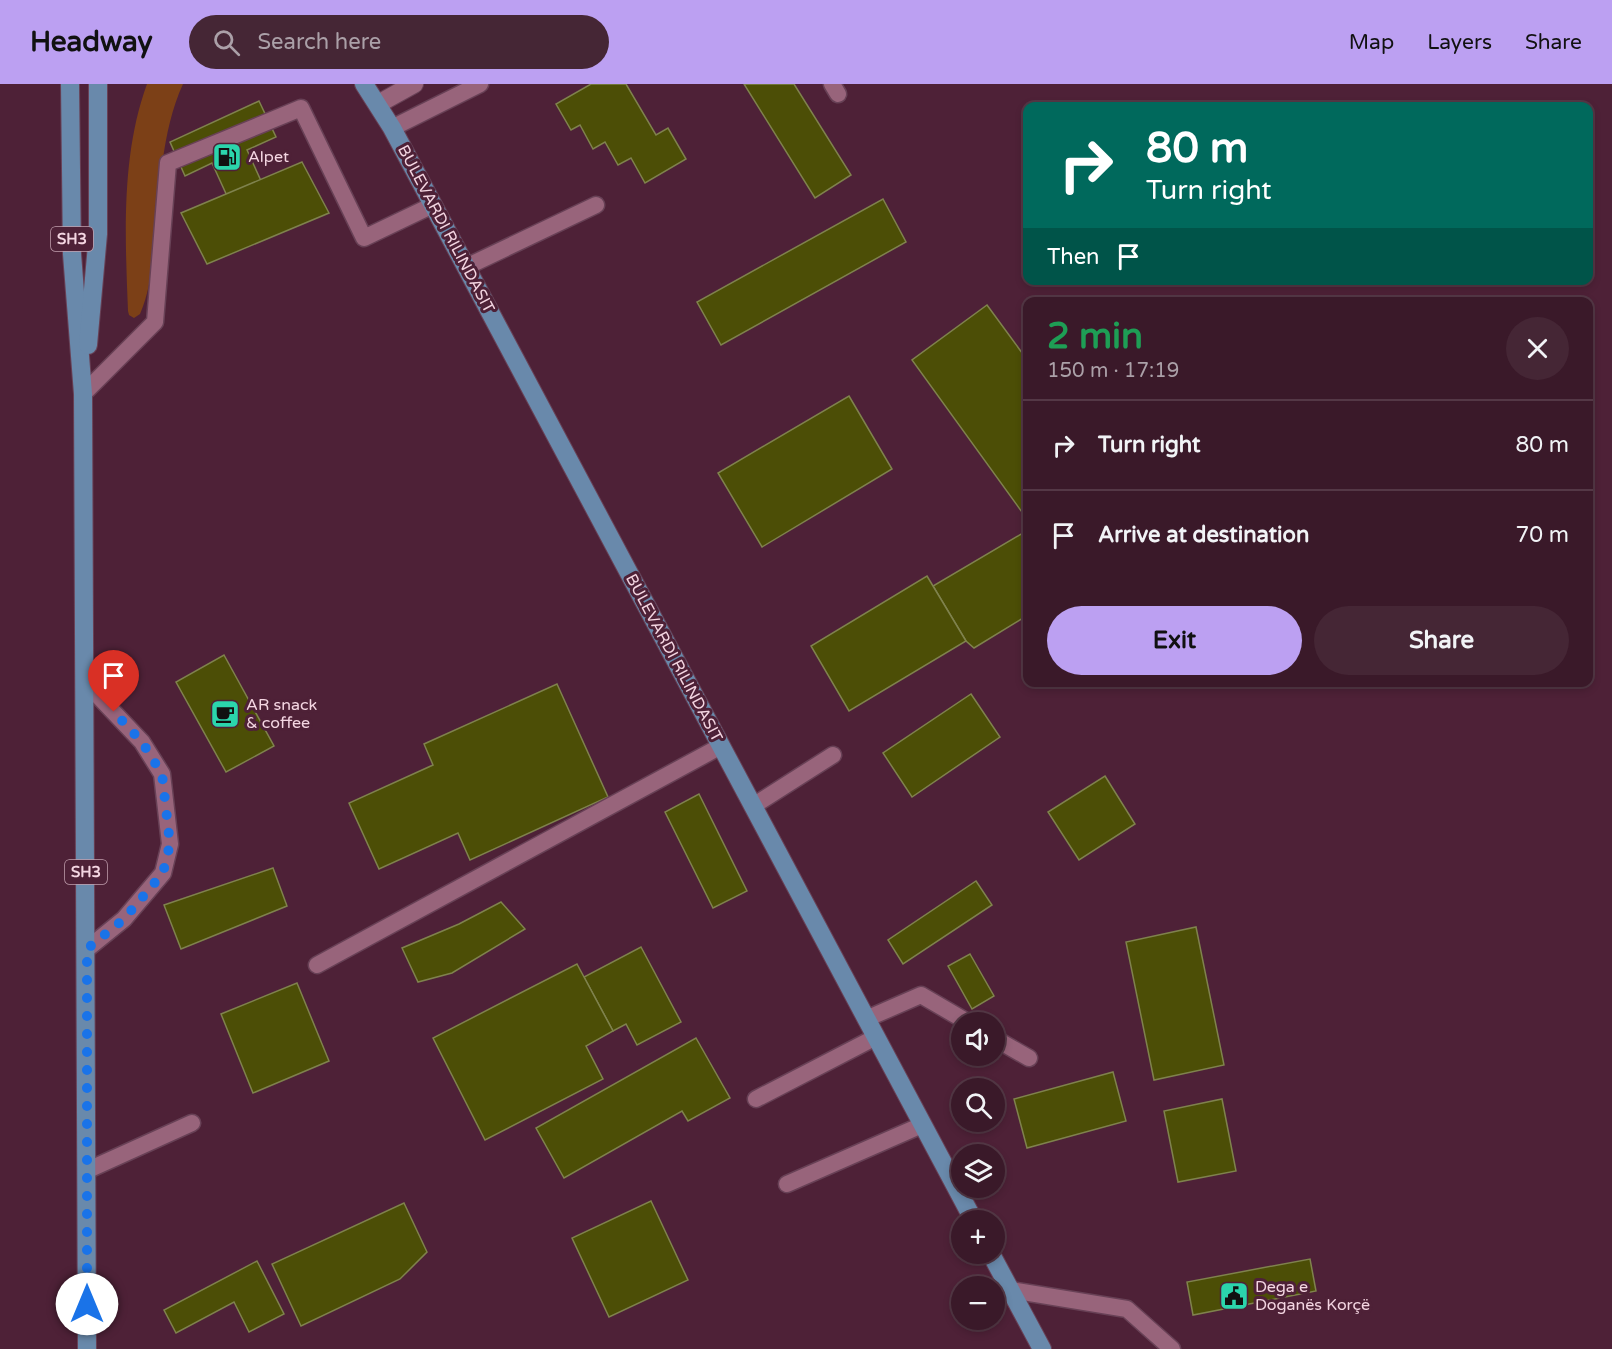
<!DOCTYPE html>
<html lang="en">
<head>
<meta charset="utf-8">
<style>
	body { margin:0; font-family:"Varela Round",sans-serif; background:#452635; color:#f1f3f6; height:100vh; display:flex; flex-direction:column; font-size:22px; white-space:nowrap }
	* { box-sizing:border-box; margin:0 }
	p { font-size:20px; color:#aba0a8 }
	.icon { flex:none; width:33px; height:33px; fill:none; stroke:currentColor; stroke-width:2; stroke-linecap:round; stroke-linejoin:round }
	.map { position:relative; flex:1; overflow:hidden }
	.details { position:absolute; left:1023px; top:213px; width:570px; height:390px; display:flex; flex-direction:column; background:#3a1929; border-radius:12px; box-shadow:0 3px 9px #0003,0 0 0 2px #543846 }
	.details>* { flex:none }
	.guide { position:absolute; left:1023px; top:18px; width:570px; height:183px; border-radius:12px; box-shadow:0 3px 9px #0003,0 0 0 2px #543846; background:#00695c; color:#fff; overflow:hidden }
	.buttons { position:absolute; left:951px; top:928px; display:grid; gap:12px }
	.buttons a { display:grid; place-items:center; width:54px; height:54px; border-radius:50%; background:#3a1929; box-shadow:0 3px 9px #0003,0 0 0 2px #543846; font-size:30px }
	.pin { position:absolute; display:grid; place-items:center; width:51px; height:51px; color:#fff; margin:-62px -26px; border-radius:50% 50% 50% 0; rotate:-45deg; box-shadow:0 0 6px #0007 }
	.pin .icon { rotate:45deg }
	.me { position:absolute; width:66px; margin:-33px; rotate:0deg; stroke-linejoin:round; filter:drop-shadow(0 0 4px #0008) }
	.turn { display:flex; align-items:center; gap:21px; height:126px; padding:0 24px; font-size:27px }
	.turn .icon { width:78px; height:78px; stroke-width:2.5 }
	.turn b { display:block; font-size:42px; line-height:51px }
	.then { display:flex; align-items:center; height:57px; padding:0 24px; background:#0003; gap:12px; font-size:22px }
	.round { display:grid; place-items:center; flex:none; width:63px; height:63px; border-radius:32px; background:#452635 }
	.summary { display:flex; align-items:center; justify-content:space-between; height:102px; padding:0 24px }
	h1 { font-size:36px; font-weight:700; line-height:45px; color:#1e9e55 }
	.cta { display:flex; gap:12px; margin-top:auto; padding:12px 24px }
	.cta a { flex:1; height:69px; border-radius:36px; background:#bca0f2; color:#111; font-size:24px; font-weight:700; line-height:69px; text-align:center }
	.cta a+a { background:#452635; color:#f1f3f6 }
	ul { padding:0; list-style:none }
	li { display:flex; align-items:center; gap:18px; height:90px; padding:0 24px; border-top:2px solid #543846 }
	li div { flex:1 }
	li b { display:block; font-size:22px }
	li em { font-style:normal }
	header { display:flex; align-items:center; gap:36px; box-sizing:border-box; height:84px; padding:0 30px; background:#bca0f2; color:#111 }
	header strong { font-size:28px }
	nav { display:flex; gap:33px; margin-inline-start:auto; font-size:21px }
	.search { width:420px; height:54px; background:#452635; display:flex; align-items:center; gap:15px; box-sizing:border-box; padding:0 21px; border-radius:33px; color:#aba0a8; font-size:22px }
	.map>svg:first-child { display:block }
	.green { fill:#7c4017 }
	.building { fill:#4c4e06; stroke:#7f824d; stroke-width:1.5 }
	.lines { fill:none; stroke-linecap:round; stroke-linejoin:round }
	.lane-casing { stroke:#684156; stroke-width:19 }
	.street-casing { stroke:#684156; stroke-width:20 }
	.primary-casing { stroke:#684156; stroke-width:20 }
	.lane { stroke:#98647b; stroke-width:16 }
	.street { stroke:#98647b; stroke-width:18 }
	.primary { stroke:#6989ab; stroke-width:18 }
	.route { stroke:#1a73e8; stroke-width:10; stroke-dasharray:0 18 }
	.labels { text-anchor:middle; dominant-baseline:central; stroke-width:6; stroke-linejoin:round; paint-order:stroke }
	.shield { fill:#4e2137; stroke:#c2a0af; stroke-width:1.5 }
	.shield-label { font-size:15px; font-weight:bold; fill:#f4d6e2 }
	.poi-label { font-size:16px; fill:#f4d6e2; stroke:#4e2137; text-anchor:start }
	.street-label { font-size:16px; fill:#f4d6e2; stroke:#4e2137 }
</style>
</head>
<body>
<header>
<strong>Headway</strong>
<div class="search"><svg class="icon" aria-label="search" viewBox="0 0 24 24"><circle cx="10" cy="10" r="6"/><path d="M15 15l6 6"/></svg>Search here</div>
<nav><a>Map</a><a>Layers</a><a>Share</a></nav>
</header>
<div class="map">
<svg width="1612" height="1265" viewBox="0 0 1612 1265">
	<rect width="100%" height="100%" fill="#4e2137"/>
	<path class="green" d="M147 0H183C161 48 160 106 155 158 152 183 150 207 140 230L134 234 129 231 128 227C125 152 121 71 147 0Z"/>
	<g class="building">
		<polygon points="591,0 626,0 656,51 668,44 686,75 645,99 631,74 618,81 605,58 593,65 580,41 571,46 556,20"/>
		<polygon points="744,0 794,0 851,91 815,114"/>
		<polygon points="259,17 276,53 247,66 262,99 228,114 212,79 185,92 170,58"/>
		<polygon points="302,78 329,129 207,180 181,129"/>
		<polygon points="883,115 906,158 721,261 697,218"/>
		<polygon points="987,221 1028,277 1027,435 912,276"/>
		<polygon points="849,312 892,385 762,463 718,389"/>
		<polygon points="1028,446 1028,531 974,564 966,557 933,502"/>
		<polygon points="927,492 966,557 849,627 811,562"/>
		<polygon points="224,571 274,662 226,688 176,598"/>
		<polygon points="557,600 608,713 470,776 458,749 379,785 349,719 433,681 424,660"/>
		<polygon points="971,610 1000,653 912,713 883,669"/>
		<polygon points="1105,692 1135,740 1079,776 1048,728"/>
		<polygon points="699,710 747,807 713,824 665,728"/>
		<polygon points="273,784 287,822 181,865 164,821"/>
		<polygon points="976,797 992,821 903,880 888,856"/>
		<polygon points="501,818 525,845 452,889 418,898 402,864 459,840"/>
		<polygon points="1196,843 1224,981 1154,996 1126,858"/>
		<polygon points="641,863 681,938 637,961 626,940 613,947 584,893"/>
		<polygon points="970,870 994,912 972,925 948,882"/>
		<polygon points="577,880 613,947 586,962 603,995 485,1056 433,954"/>
		<polygon points="297,899 329,977 253,1009 221,930"/>
		<polygon points="696,954 730,1014 688,1037 682,1027 564,1094 536,1044"/>
		<polygon points="1113,988 1126,1037 1027,1064 1014,1015"/>
		<polygon points="1222,1015 1236,1087 1178,1098 1164,1027"/>
		<polygon points="651,1117 688,1196 609,1233 572,1154"/>
		<polygon points="404,1119 427,1168 400,1195 301,1242 272,1180"/>
		<polygon points="1310,1175 1316,1207 1193,1231 1187,1198"/>
		<polygon points="257,1177 284,1230 249,1248 234,1218 176,1249 164,1226"/>
	</g>
	<g class="lines">
		<g class="lane-casing">
			<g id="lane">
				<polyline points="832,0 838,10"/>
				<polyline points="392,44 480,0"/>
				<polyline points="466,183 596,121"/>
				<polyline points="83,310 155,238 168,79 301,24 364,154 433,121"/>
				<polyline points="85,598 142,658 162,690 170,760 163,789 124,835 87,865"/>
				<polyline points="753,722 833,671"/>
				<polyline points="317,881 721,662"/>
				<polyline points="866,935 921,911 969,939"/>
				<polyline points="994,954 1029,974"/>
				<polyline points="756,1015 876,953"/>
				<polyline points="88,1086 192,1039"/>
				<polyline points="787,1100 922,1041"/>
				<polyline points="1011,1206 1127,1225 1172,1265"/>
			</g>
		</g>
		<g class="street-casing">
			<polyline id="street" points="378,20 414,0"/>
		</g>
		<g class="primary-casing">
			<g id="primary">
				<polyline points="70,0 72,170 83,310 87,1265"/>
				<polyline points="364,0 392,44 974,1137"/>
				<polyline points="88,261 98,150 98,0"/>
				<polyline points="991,1170 1042,1265"/>
			</g>
		</g>
		<use href="#lane" class="lane"/>
		<use href="#street" class="street"/>
		<use href="#primary" class="primary"/>
	</g>
	<g class="lines">
		<polyline class="route" points="87,1220 87,865 124,835 163,789 170,760 162,690 142,658 114,628"/>
	</g>
	<defs>
		<g id="fuel-square" transform="scale(1.5)"><rect x="-9" y="-9" width="18" height="18" rx="4" fill="#2bd5ac" stroke="#4e2137"/><path d="M-5.5-6h7V0h2V4h1.3V-2.5L3-4.5l.8-.8L6-3V5H2.5V1h-1V6h-7ZM-4.2-4.7v3.2H.2V-4.7Z" fill="#111"/></g>
		<g id="cafe-square" transform="scale(1.5)"><rect x="-9" y="-9" width="18" height="18" rx="4" fill="#2bd5ac" stroke="#4e2137"/><path d="M-5.5-4.5H6V0H3Q3 3.5 0 3.5H-2.5Q-5.5 3.5-5.5 0ZM3-3.2v2h1.7v-2ZM-6 4.5H4V6H-6Z" fill="#111"/></g>
		<g id="civic-square" transform="scale(1.5)"><rect x="-9" y="-9" width="18" height="18" rx="4" fill="#2bd5ac" stroke="#4e2137"/><path d="M-.6-6.5H3V-4.5H.6V-3L4-1V1h2V6H-6V1h2V-1L-.6-3ZM-1.2 2.5V6h2.4V2.5Z" fill="#111"/></g>
	</defs>
	<g fill-rule="evenodd">
		<use href="#fuel-square" x="227" y="73"/>
		<use href="#cafe-square" x="225" y="630"/>
		<use href="#civic-square" x="1234" y="1212"/>
	</g>
	<g class="labels">
		<g class="shield">
			<rect x="51" y="143" width="42" height="24" rx="4.5"/>
			<rect x="65" y="776" width="42" height="24" rx="4.5"/>
		</g>
		<g class="shield-label">
			<text x="72" y="155">SH3</text>
			<text x="86" y="788">SH3</text>
		</g>
		<g class="poi-label">
			<text x="248" y="73">Alpet</text>
			<text x="246" y="621">AR snack<tspan x="246" dy="18">&amp; coffee</tspan></text>
			<text x="1255" y="1203">Dega e<tspan x="1255" dy="18">Doganës Korçë</tspan></text>
		</g>
		<g class="street-label">
			<text transform="translate(446 145) rotate(62)">BULEVARDI RILINDASIT</text>
			<text transform="translate(674 574) rotate(62)">BULEVARDI RILINDASIT</text>
		</g>
	</g>
</svg>
<div class="buttons">
<a><svg class="icon" aria-label="sound" viewBox="0 0 24 24"><path d="M4 9h4l5-4v14l-5-4H4zM17 9q2 3 0 6"/></svg></a>
<a><svg class="icon" aria-label="search" viewBox="0 0 24 24"><circle cx="10" cy="10" r="6"/><path d="M15 15l6 6"/></svg></a>
<a><svg class="icon" aria-label="layers" viewBox="0 0 24 24"><path d="M12 4l9 5-9 5-9-5zM3 14l9 5 9-5"/></svg></a>
<a>+</a>
<a>−</a>
</div>
<div class="pin" style="left:114px;top:628px;background:#d93025"><svg class="icon" aria-label="arrive" viewBox="0 0 24 24"><path d="M6 21V4h12l-3 4 3 4H6"/></svg></div>
<svg class="me" style="left:87px;top:1220px" viewBox="-20 -20 40 40"><circle r="19" fill="#fff"/><path d="M0-13L10 11 0 6-10 11z" fill="#1a73e8"/></svg>
<div class="guide">
<div class="turn"><svg class="icon" aria-label="right" viewBox="0 0 24 24"><path d="M7 20v-9h11M14 6l5 5-5 5"/></svg><div><b>80 m</b>Turn right</div></div>
<div class="then">Then<svg class="icon" aria-label="arrive" viewBox="0 0 24 24"><path d="M6 21V4h12l-3 4 3 4H6"/></svg></div>
</div>
<section class="details">
<div class="summary"><div><h1>2 min</h1><p>150 m · 17:19</p></div><a class="round"><svg class="icon" aria-label="close" viewBox="0 0 24 24"><path d="M6 6l12 12M18 6L6 18"/></svg></a></div>
<ul>
<li><svg class="icon" aria-label="right" viewBox="0 0 24 24"><path d="M7 20v-9h11M14 6l5 5-5 5"/></svg><div><b>Turn right</b></div><em>80 m</em></li>
<li><svg class="icon" aria-label="arrive" viewBox="0 0 24 24"><path d="M6 21V4h12l-3 4 3 4H6"/></svg><div><b>Arrive at destination</b></div><em>70 m</em></li>
</ul>
<div class="cta"><a>Exit</a><a>Share</a></div>
</section>
</div>
</body>
</html>
